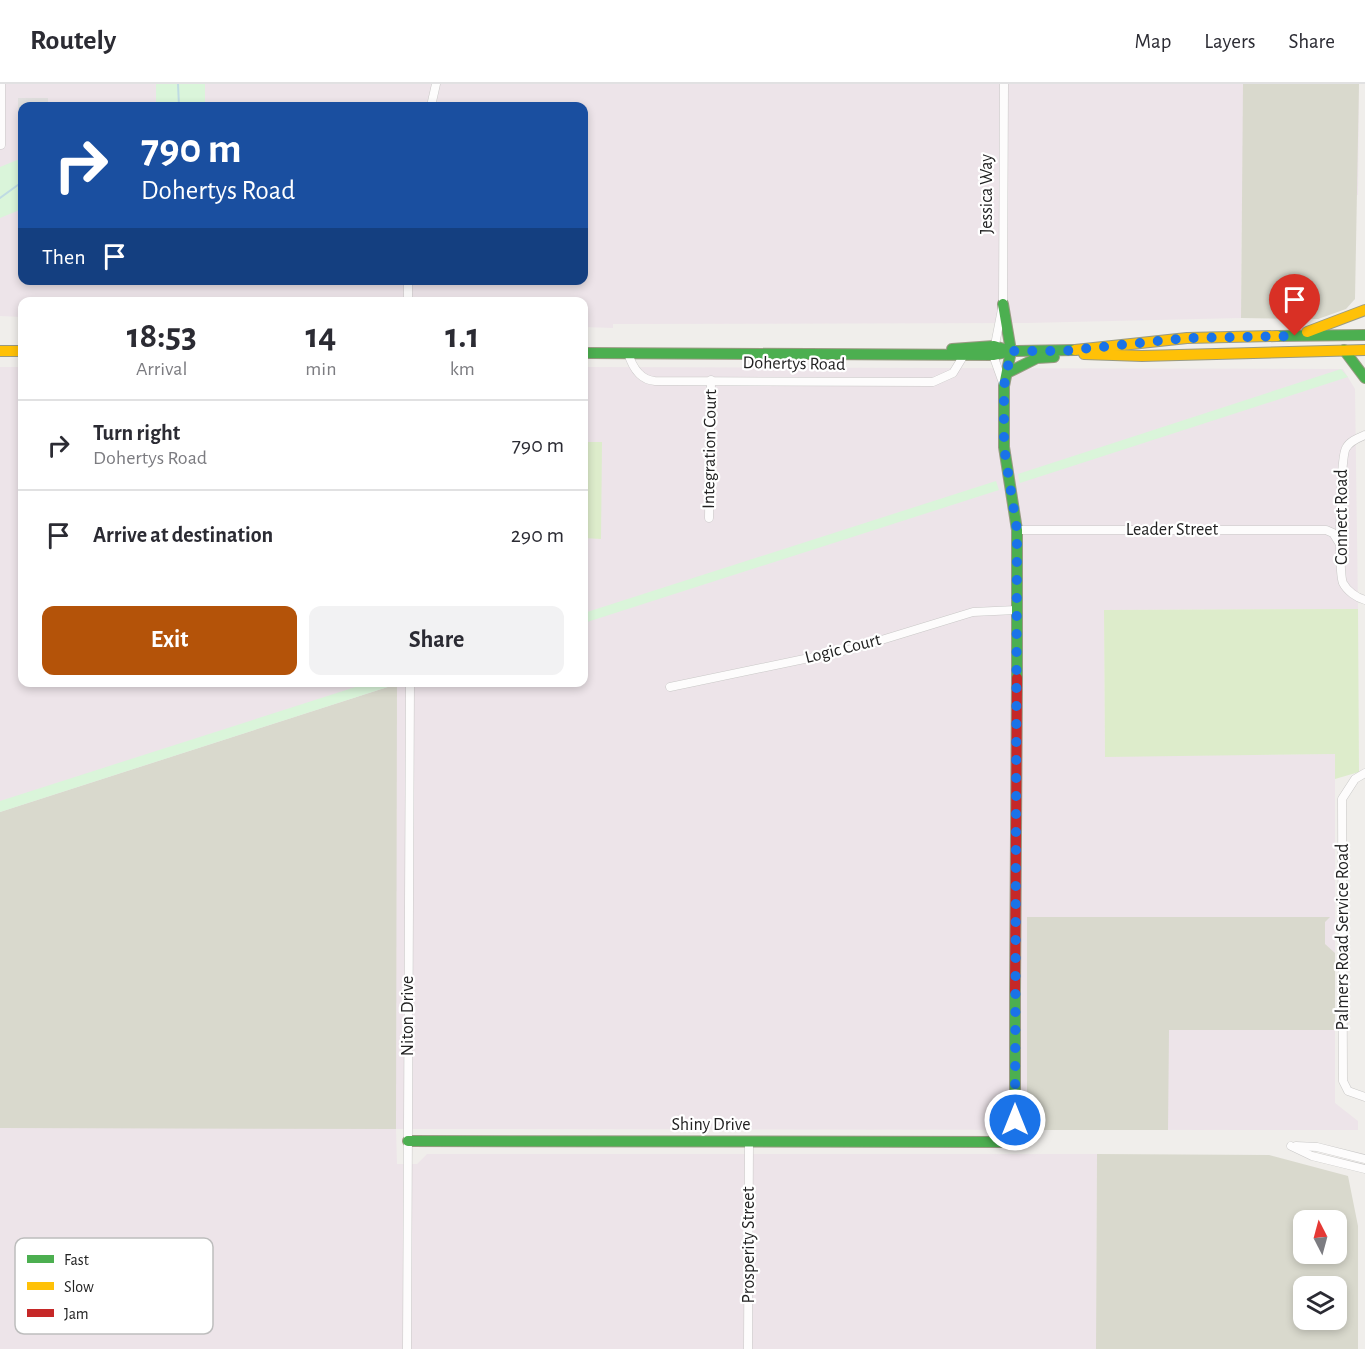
<!DOCTYPE html>
<html lang="en">
<head>
<meta charset="utf-8">
<style>
	body { margin:0; font-family:"Alegreya Sans",sans-serif; background:#f2f2f3; color:#2b2b33; height:100vh; display:flex; flex-direction:column; font-size:22px; white-space:nowrap }
	* { box-sizing:border-box; margin:0 }
	p { font-size:20px; color:#7c7c81 }
	.icon { flex:none; width:33px; height:33px; fill:none; stroke:currentColor; stroke-width:2; stroke-linecap:round; stroke-linejoin:round }
	.map { position:relative; flex:1; overflow:hidden }
	.drawer { position:absolute; left:18px; top:213px; width:570px; height:390px; display:flex; flex-direction:column; background:#fff; border-radius:12px; box-shadow:0 3px 9px #0003 }
	.drawer>* { flex:none }
	.guide { position:absolute; left:18px; top:18px; width:570px; height:183px; border-radius:12px; box-shadow:0 3px 9px #0003; background:#1a4fa0; color:#fff; overflow:hidden }
	.needle { width:39px; rotate:354deg }
	.buttons { position:absolute; left:1293px; top:1126px; display:grid; gap:12px }
	.buttons a { display:grid; place-items:center; width:54px; height:54px; border-radius:12px; background:#fff; box-shadow:0 3px 9px #0003; font-size:30px }
	.pin { position:absolute; display:grid; place-items:center; width:51px; height:51px; color:#fff; margin:-62px -26px; border-radius:50% 50% 50% 0; rotate:-45deg; box-shadow:0 0 6px #0007 }
	.pin .icon { rotate:45deg }
	.me { position:absolute; width:66px; margin:-33px; rotate:0deg; stroke-linejoin:round; filter:drop-shadow(0 0 4px #0008) }
	.turn { display:flex; align-items:center; gap:21px; height:126px; padding:0 24px; font-size:27px }
	.turn .icon { width:78px; height:78px; stroke-width:2.5 }
	.turn b { display:block; font-size:42px; line-height:51px }
	.then { display:flex; align-items:center; height:57px; padding:0 24px; background:#0003; gap:12px; font-size:22px }
	.eta { display:flex; justify-content:space-evenly; align-items:center; height:102px; text-align:center }
	.eta b { font-size:36px; font-weight:700; line-height:42px }
	.cta { display:flex; gap:12px; margin-top:auto; padding:12px 24px }
	.cta a { flex:1; height:69px; border-radius:12px; background:#b45309; color:#fff; font-size:24px; font-weight:700; line-height:69px; text-align:center }
	.cta a+a { background:#f2f2f3; color:#2b2b33 }
	ul { padding:0; list-style:none }
	li { display:flex; align-items:center; gap:18px; height:90px; padding:0 24px; border-top:2px solid #e1e1e2 }
	li div { flex:1 }
	li b { display:block; font-size:22px }
	li em { font-style:normal }
	header { display:flex; align-items:center; gap:36px; box-sizing:border-box; height:84px; padding:0 30px; background:#fff; border-bottom:2px solid #e1e1e2 }
	header strong { font-size:28px }
	nav { display:flex; gap:33px; margin-inline-start:auto; font-size:21px }
	.map>svg:first-child { display:block }
	.industrial { fill:#ede4e9; fill-rule:evenodd }
	.construction { fill:#d9d9cd; fill-rule:evenodd }
	.grass { fill:#ddeccb }
	.park { fill:#daf5da }
	.parking { fill:#e0dfde }
	.lines { fill:none; stroke-linecap:round; stroke-linejoin:round }
	.stream { stroke:#bfdbe3; stroke-width:2 }
	.street-casing { stroke:#c9c8c7; stroke-width:9 }
	.fast-casing { stroke:#999a82; stroke-width:12 }
	.slow-casing { stroke:#999a82; stroke-width:12 }
	.jam-casing { stroke:#999a82; stroke-width:12 }
	.street { stroke:#fdfcfc; stroke-width:8 }
	.fast { stroke:#4caf50; stroke-width:10 }
	.slow { stroke:#ffc107; stroke-width:10 }
	.jam { stroke:#c62828; stroke-width:10 }
	.route { stroke:#1a73e8; stroke-width:10; stroke-dasharray:0 18 }
	.labels { text-anchor:middle; dominant-baseline:central; stroke-width:4.5; stroke-linejoin:round; paint-order:stroke }
	.street-label { font-size:18px; fill:#222; stroke:#fff }
	.key { fill:#fff; stroke:#bdbdbd; stroke-width:1.5 }
	.key-label { font-size:16px; fill:#222 }
</style>
</head>
<body>
<header>
<strong>Routely</strong>
<nav><a>Map</a><a>Layers</a><a>Share</a></nav>
</header>
<div class="map">
<svg width="1365" height="1265" viewBox="0 0 1365 1265">
	<rect width="100%" height="100%" fill="#f0eeeb"/>
	<g class="industrial">
		<path d="M0 0H1359L1358 111 1242 113 1241 234 1027 239 613 240V244L584 243V218H22V233L0 232ZM22 22H584V196H22Z"/>
		<polygon points="0,283 22,283 22,598 584,598 584,283 1343,285 1355,305 1358,525 1104,526 1105,672 1335,670 1335,1019 1358,1037 1358,1046 396,1045 397,1080 417,1080 427,1070 1097,1070 1096,1265 0,1265"/>
	</g>
	<g class="construction">
		<polygon points="1243,0 1359,0 1355,215 1346,225 1318,235 1241,234"/>
		<polygon points="397,600 396,1045 0,1044 0,728"/>
		<polygon points="1027,833 1330,833 1325,838 1325,860 1335,869 1335,946 1169,946 1168,1046 1037,1046 1027,1036"/>
		<path d="M1097 1070 1269 1071 1348 1092 1358 1142V1265H1096ZM1304 1137H1336V1170H1304ZM1304 1203H1336V1236H1304Z"/>
	</g>
	<g class="grass">
		<polygon points="584,358 602,358 601,455 584,454"/>
		<polygon points="1358,525 1359,688 1335,695 1335,670 1105,673 1104,526"/>
	</g>
	<g class="park">
		<polygon points="156,0 205,0 205,22 145,22 156,18"/>
		<polygon points="22,74 22,125 0,134 0,83"/>
		<polygon points="1341,285 1348,293 1020,399 1018,390"/>
		<polygon points="996,397 999,406 584,539 584,529"/>
		<polygon points="368,599 397,600 0,728 0,717"/>
	</g>
	<polygon class="parking" points="18,14 48,14 48,22 22,22 22,41 18,41"/>
	<g class="lines">
		<g class="stream">
			<polyline points="178,0 179,22"/>
			<polyline points="0,114 22,98"/>
		</g>
		<g class="street-casing">
			<g id="street">
				<polyline points="431,22 436,0"/>
				<polyline points="1,61 1,0"/>
				<polyline points="408,196 408,218"/>
				<path d="M628 269C632 282 640 296 655 297L933 298 953 289 964 271"/>
				<polyline points="1003,299 993,271 1003,220 1004,0"/>
				<path d="M1365 351C1358 354 1350 357 1346 364 1340 373 1338 488 1343 499 1347 507 1357 514 1365 516"/>
				<polyline points="709,434 711,296"/>
				<polyline points="1017,446 1326,446 1333,449 1341,462"/>
				<polyline points="670,603 852,565 973,528 1016,526"/>
				<polyline points="1365,689 1355,695 1342,715 1343,997 1348,1007 1365,1013"/>
				<polyline points="1291,1062 1312,1072 1365,1085"/>
				<polyline points="1296,1062 1317,1063 1365,1075"/>
				<polyline points="407,1265 410,598"/>
				<polyline points="748,1265 749,1058"/>
			</g>
		</g>
		<g class="fast-casing">
			<g id="fast">
				<polyline points="1003,220 1011,267 1004,302 1004,363 1017,446 1017,594"/>
				<polyline points="1277,252 1365,251"/>
				<polyline points="952,265 994,262 1007,266"/>
				<polyline points="1344,266 1365,294"/>
				<polyline points="584,269 993,271 1011,267 1075,266"/>
				<polyline points="1007,289 1037,274 1054,273"/>
				<polyline points="408,1057 1015,1058 1015,907"/>
			</g>
		</g>
		<g class="slow-casing">
			<g id="slow">
				<polyline points="1307,248 1365,226"/>
				<polyline points="1075,266 1187,254 1277,252"/>
				<polyline points="0,267 22,267"/>
				<polyline points="1084,270 1142,272 1365,266"/>
			</g>
		</g>
		<g class="jam-casing">
			<polyline id="jam" points="1015,907 1017,594"/>
		</g>
		<use href="#street" class="street"/>
		<use href="#fast" class="fast"/>
		<use href="#slow" class="slow"/>
		<use href="#jam" class="jam"/>
	</g>
	<g class="lines">
		<polyline class="route" points="1015,1036 1017,446 1004,363 1004,302 1011,267 1063,267 1187,254 1295,252"/>
	</g>
	<g class="labels">
		<g class="street-label">
			<text transform="translate(987 110) rotate(-90)">Jessica Way</text>
			<text transform="translate(794 280) rotate(1)">Dohertys Road</text>
			<text transform="translate(710 365) rotate(-89)">Integration Court</text>
			<text transform="translate(1342 433) rotate(-90)">Connect Road</text>
			<text x="1172" y="446">Leader Street</text>
			<text transform="translate(843 565) rotate(-14)">Logic Court</text>
			<text transform="translate(1343 853) rotate(-90)">Palmers Road Service Road</text>
			<text transform="translate(408 932) rotate(-90)">Niton Drive</text>
			<text x="711" y="1041">Shiny Drive</text>
			<text transform="translate(749 1161) rotate(-90)">Prosperity Street</text>
		</g>
	</g>
	<rect x="15" y="1154" width="198" height="96" rx="9" class="key"/>
	<rect x="27" y="1171" width="27" height="8" fill="#4caf50"/>
	<rect x="27" y="1198" width="27" height="8" fill="#ffc107"/>
	<rect x="27" y="1225" width="27" height="8" fill="#c62828"/>
	<g class="key-label">
		<text x="64" y="1181">Fast</text>
		<text x="64" y="1208">Slow</text>
		<text x="64" y="1235">Jam</text>
	</g>
</svg>
<div class="buttons">
<a><svg class="needle" viewBox="-14 -14 28 28"><path d="M0-13l5 13h-10z" fill="#e53935"/><path d="M0 13l5-13h-10z" fill="#7c7c81"/></svg></a>
<a><svg class="icon" aria-label="layers" viewBox="0 0 24 24"><path d="M12 4l9 5-9 5-9-5zM3 14l9 5 9-5"/></svg></a>
</div>
<div class="pin" style="left:1295px;top:252px;background:#d93025"><svg class="icon" aria-label="arrive" viewBox="0 0 24 24"><path d="M6 21V4h12l-3 4 3 4H6"/></svg></div>
<svg class="me" style="left:1015px;top:1036px" viewBox="-20 -20 40 40"><circle r="17" fill="#1a73e8" stroke="#fff" stroke-width="3"/><path d="M0-11L8 9 0 5-8 9z" fill="#fff"/></svg>
<div class="guide">
<div class="turn"><svg class="icon" aria-label="right" viewBox="0 0 24 24"><path d="M7 20v-9h11M14 6l5 5-5 5"/></svg><div><b>790 m</b>Dohertys Road</div></div>
<div class="then">Then<svg class="icon" aria-label="arrive" viewBox="0 0 24 24"><path d="M6 21V4h12l-3 4 3 4H6"/></svg></div>
</div>
<section class="drawer">
<div class="eta">
<div><b>18:53</b><p>Arrival</p></div>
<div><b>14</b><p>min</p></div>
<div><b>1.1</b><p>km</p></div>
</div>
<ul>
<li><svg class="icon" aria-label="right" viewBox="0 0 24 24"><path d="M7 20v-9h11M14 6l5 5-5 5"/></svg><div><b>Turn right</b><p>Dohertys Road</p></div><em>790 m</em></li>
<li><svg class="icon" aria-label="arrive" viewBox="0 0 24 24"><path d="M6 21V4h12l-3 4 3 4H6"/></svg><div><b>Arrive at destination</b></div><em>290 m</em></li>
</ul>
<div class="cta"><a>Exit</a><a>Share</a></div>
</section>
</div>
</body>
</html>
